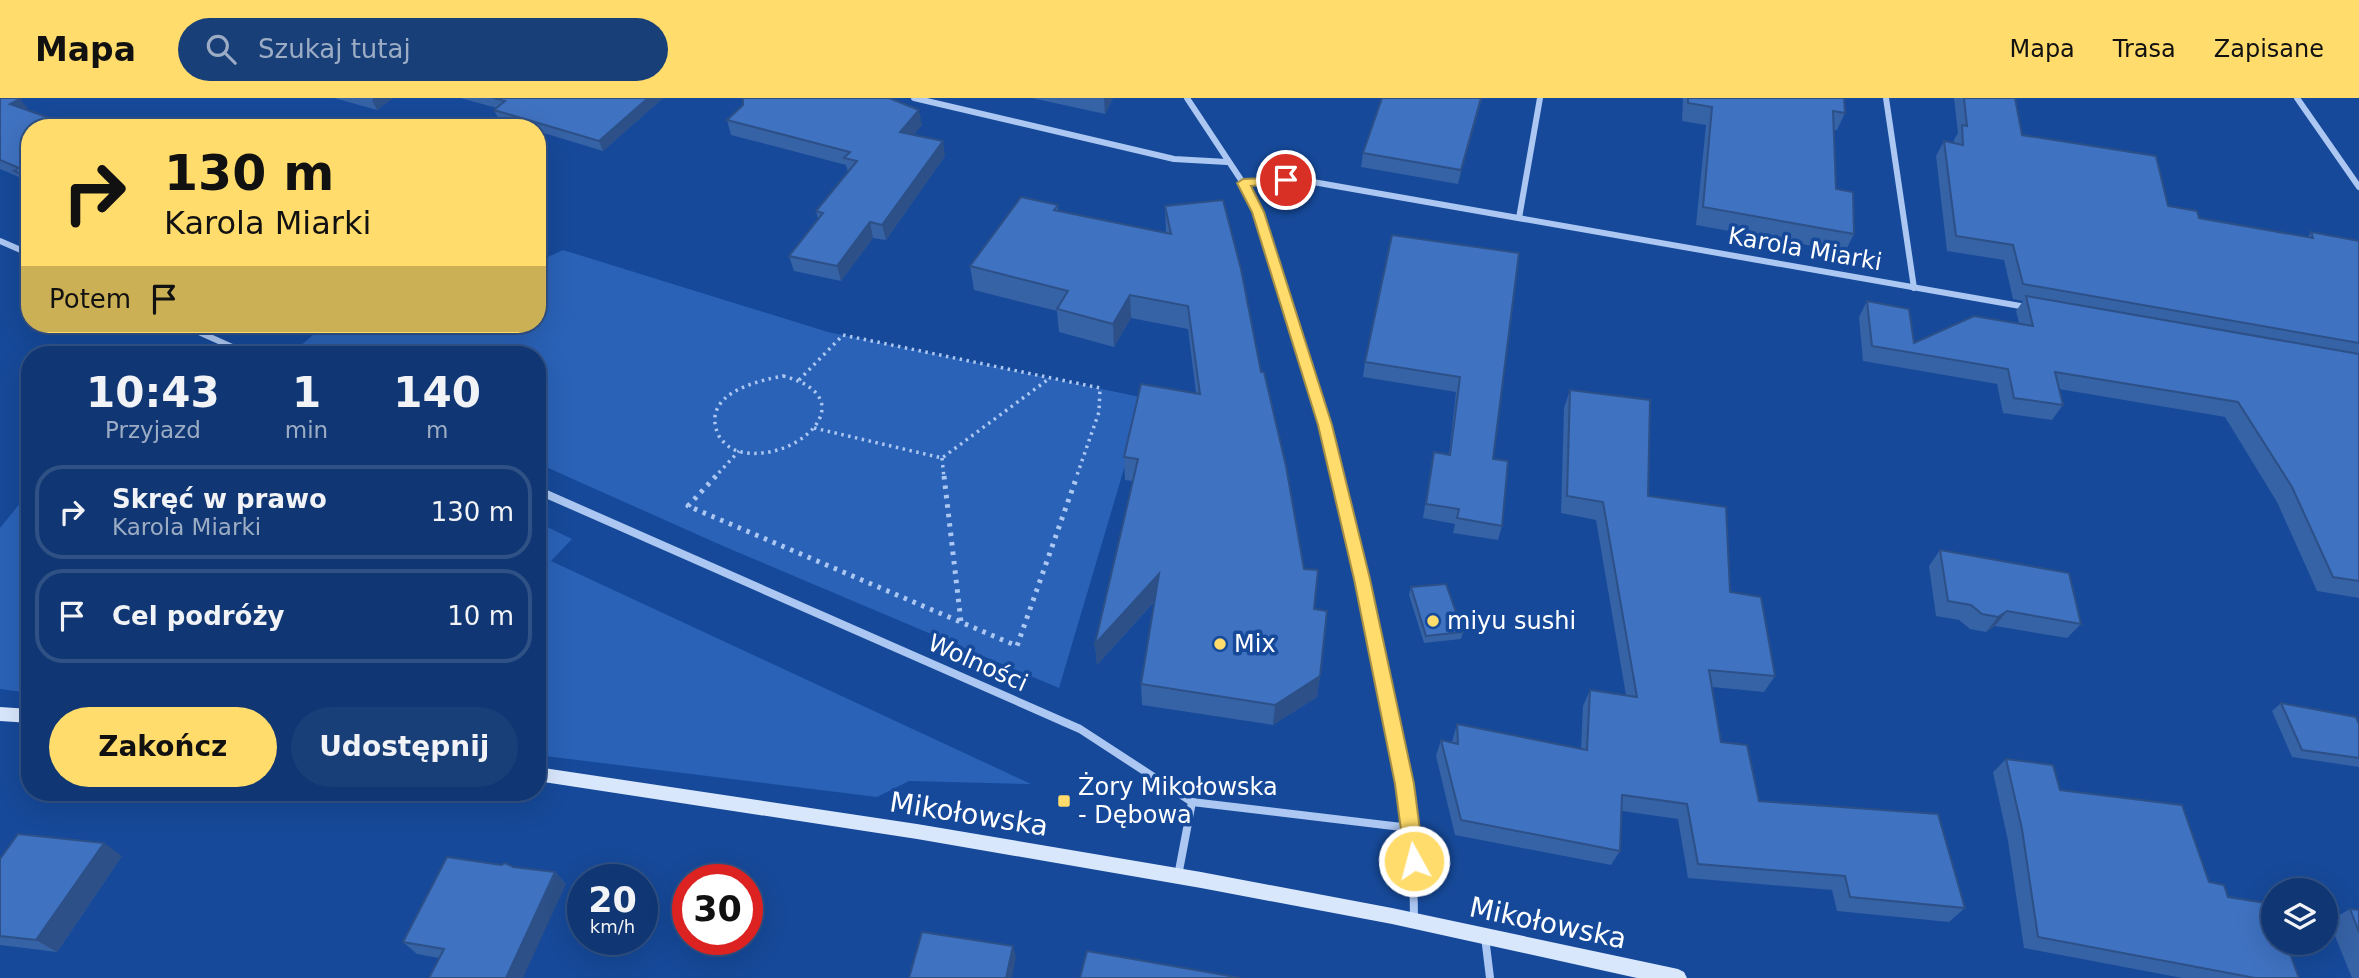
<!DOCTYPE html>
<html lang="pl">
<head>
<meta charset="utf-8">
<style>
	body { margin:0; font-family:"DejaVu Sans",sans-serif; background:#193f78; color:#f1f3f6; height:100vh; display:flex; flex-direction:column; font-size:26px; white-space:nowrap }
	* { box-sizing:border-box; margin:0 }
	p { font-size:23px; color:#9cacc4 }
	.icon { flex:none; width:38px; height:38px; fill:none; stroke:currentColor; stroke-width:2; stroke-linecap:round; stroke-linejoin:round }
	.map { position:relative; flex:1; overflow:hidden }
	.side { position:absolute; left:21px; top:248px; width:525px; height:455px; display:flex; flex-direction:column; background:#103773; border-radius:28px; box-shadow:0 7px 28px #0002,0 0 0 2px #305185 }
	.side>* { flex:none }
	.top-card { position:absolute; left:21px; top:21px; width:525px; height:214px; border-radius:28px; box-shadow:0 7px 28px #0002,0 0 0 2px #305185; background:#ffdc6b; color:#111; overflow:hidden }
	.buttons { position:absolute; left:2261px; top:780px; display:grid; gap:14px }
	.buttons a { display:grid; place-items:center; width:77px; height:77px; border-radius:50%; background:#103773; box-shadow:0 7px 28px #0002,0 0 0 2px #305185; font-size:35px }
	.speed { position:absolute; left:567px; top:766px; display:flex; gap:14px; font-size:35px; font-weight:700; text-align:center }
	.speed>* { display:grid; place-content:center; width:91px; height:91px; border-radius:50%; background:#103773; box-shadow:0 7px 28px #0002,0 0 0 2px #305185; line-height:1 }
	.speed small { font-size:18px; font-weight:400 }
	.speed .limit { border:10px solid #d22; background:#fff; color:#111 }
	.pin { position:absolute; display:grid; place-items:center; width:60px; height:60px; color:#fff; margin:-30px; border:4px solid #fff; border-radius:50%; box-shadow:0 2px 7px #0007 }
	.me { position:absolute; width:77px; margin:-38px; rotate:353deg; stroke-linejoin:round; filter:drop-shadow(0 0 5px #0008) }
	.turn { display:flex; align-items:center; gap:24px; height:147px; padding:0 28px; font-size:32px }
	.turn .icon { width:91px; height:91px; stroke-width:2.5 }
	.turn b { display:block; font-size:49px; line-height:60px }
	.then { display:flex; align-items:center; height:66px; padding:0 28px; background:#0003; gap:14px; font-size:26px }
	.eta { display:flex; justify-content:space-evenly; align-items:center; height:119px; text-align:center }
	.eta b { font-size:42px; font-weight:600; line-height:49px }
	.action { display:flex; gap:14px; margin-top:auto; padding:14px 28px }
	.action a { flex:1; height:80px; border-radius:42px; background:#ffdc6b; color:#111; font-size:28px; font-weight:600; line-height:80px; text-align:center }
	.action a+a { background:#193f78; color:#f1f3f6 }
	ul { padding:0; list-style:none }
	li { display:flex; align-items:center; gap:21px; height:94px; margin:0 14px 10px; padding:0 14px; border:4px solid #305185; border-radius:28px }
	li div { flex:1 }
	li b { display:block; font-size:26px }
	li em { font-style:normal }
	header { display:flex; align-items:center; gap:42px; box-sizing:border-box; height:98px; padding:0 35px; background:#ffdc6b; color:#111 }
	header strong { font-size:33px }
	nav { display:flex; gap:38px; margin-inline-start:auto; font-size:24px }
	.search { width:490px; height:63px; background:#193f78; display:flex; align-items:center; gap:18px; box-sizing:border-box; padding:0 24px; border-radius:38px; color:#9cacc4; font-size:26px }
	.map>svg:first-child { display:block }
	.green { fill:#2a62b7 }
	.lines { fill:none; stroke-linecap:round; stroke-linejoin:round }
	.path-far1 { stroke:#abc7f2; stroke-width:3.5; stroke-dasharray:2.5 4.5; stroke-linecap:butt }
	.path { stroke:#abc7f2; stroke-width:5; stroke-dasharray:3.5 6; stroke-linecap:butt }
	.street-far1 { stroke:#abc7f2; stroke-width:6 }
	.street { stroke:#abc7f2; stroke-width:8 }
	.secondary { fill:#d9e7fc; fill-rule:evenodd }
	.wall { fill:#3662a6 }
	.shaded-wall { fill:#2c5087 }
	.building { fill:#3f72c1; stroke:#2c5087; stroke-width:2 }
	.route { fill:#ffdc6b; stroke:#a68f46; stroke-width:2 }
	.poi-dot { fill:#ffdc6b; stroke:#164999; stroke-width:2.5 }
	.labels { text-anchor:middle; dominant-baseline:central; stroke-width:7; stroke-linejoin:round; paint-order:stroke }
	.street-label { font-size:24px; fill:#fff; stroke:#164999 }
	.poi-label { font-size:24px; fill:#fff; stroke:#164999; text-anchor:start }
	.near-street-label { font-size:28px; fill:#fff; stroke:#164999 }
</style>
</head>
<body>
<header>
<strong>Mapa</strong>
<div class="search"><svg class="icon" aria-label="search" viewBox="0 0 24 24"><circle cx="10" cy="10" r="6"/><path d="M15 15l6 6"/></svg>Szukaj tutaj</div>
<nav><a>Mapa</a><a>Trasa</a><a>Zapisane</a></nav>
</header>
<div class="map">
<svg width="2359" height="880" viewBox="0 0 2359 880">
	<rect width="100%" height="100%" fill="#164999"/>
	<g class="green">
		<polygon points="563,152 828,234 1145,300 1059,590 723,448 537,365 537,257 297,257 292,255 326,226 537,226 537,164"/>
		<polygon points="30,393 30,595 0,591 0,430"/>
		<polygon points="537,424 572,441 551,463 1031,686 909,683 877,699 537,657"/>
	</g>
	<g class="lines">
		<g class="path-far1">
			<path d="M783 278C869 300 794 369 737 353 729 350 721 343 718 336 701 296 756 283 783 278Z"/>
			<polyline points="799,282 843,237 1100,290 1099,314 1076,380"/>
			<polyline points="814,330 942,360 1050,280"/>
			<polyline points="942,360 944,380"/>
			<polyline points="714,380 739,353"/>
		</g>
		<g class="path">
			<polyline points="716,378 688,408 1017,548 1077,378"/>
			<polyline points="944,378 961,524"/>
		</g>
		<g class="street-far1">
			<polyline points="914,0 1174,61 1227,64"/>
			<polyline points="1187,0 1251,97 1325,327 1338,380"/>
			<polyline points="1886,0 1914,190"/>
			<polyline points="2297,0 2359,89"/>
			<polyline points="1243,84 1313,84 2026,209"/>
			<polyline points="1519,120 1540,0"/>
			<polyline points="0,143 30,156"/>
			<polyline points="181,226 250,257"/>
		</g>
		<g class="street">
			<path d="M1337 378C1372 523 1414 673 1414 823"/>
			<polyline points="537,392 1080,631 1192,704 1410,730"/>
			<polyline points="1178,778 1192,704"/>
			<polyline points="1485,839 1490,880"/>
		</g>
		<g class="secondary">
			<polygon points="0,609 30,611 30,625 0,623"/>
			<polygon points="537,669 917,726 1201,774 1392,810 1678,871 1684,874 1687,880 1637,880 1392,826 1201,790 917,741 537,683"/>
		</g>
	</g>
	<g class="wall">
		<polygon points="0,0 20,1 29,13 30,89 26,87 19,79 0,71"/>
		<polygon points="334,0 393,0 377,12"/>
		<polygon points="460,0 663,0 603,53 537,33 537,30 525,30 499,22 494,12 497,10"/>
		<polygon points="1032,0 1113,0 1105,16"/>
		<polygon points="1382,0 1482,0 1458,86 1361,69 1363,55"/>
		<polygon points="1683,0 1844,0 1845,15 1837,32 1834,32 1836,91 1854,136 1845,154 1696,127 1706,27 1682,23"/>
		<polygon points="1954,0 2015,0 2022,37 2168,108 2199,120 2308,139 2311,134 2359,143 2359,500 2317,493 2277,404 2225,319 2059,291 2063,307 2052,322 2003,315 1997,286 1863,263 1859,219 1867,203 1914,245 2019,225 2016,213 2023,203 2013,201 2004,162 1947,153 1936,58 1944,43 1954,45 1954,42 1958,35"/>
		<polygon points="727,22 922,27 913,37 945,58 886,142 873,140 841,183 794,173 789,158 818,121 816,113 848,74 846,67 731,37"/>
		<polygon points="1058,107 1058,113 1166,135 1165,108 1261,274 1304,471 1314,511 1320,578 1317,599 1273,627 1142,607 1141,586 1155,503 1097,567 1095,546 1133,383 1125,382 1124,359 1196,295 1188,231 1131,220 1114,249 1059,234 1057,213 974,192 970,168"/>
		<polygon points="1519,155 1493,361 1502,428 1498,442 1453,435 1455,426 1423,420 1434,354 1449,357 1456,294 1363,279 1365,264"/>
		<polygon points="1570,292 1648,398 1730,494 1775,578 1764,594 1712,589 1721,644 1759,703 1965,810 1949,824 1837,813 1832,792 1688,780 1678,721 1622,713 1620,753 1611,767 1455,737 1436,658 1441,642 1452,644 1457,626 1581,651 1583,608 1590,592 1626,597 1596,422 1561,415 1564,310"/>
		<polygon points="1940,452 2081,526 2067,540 1995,528 1986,534 1970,531 1959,522 1936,518 1929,468"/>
		<polygon points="1411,489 1463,534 1461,541 1424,545 1409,497"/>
		<polygon points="2281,605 2359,626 2359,669 2292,659 2272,613"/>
		<polygon points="2006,661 2060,692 2209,784 2228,799 2299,880 2182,880 2024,850 2008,743 1993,674"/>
		<polygon points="122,758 57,854 0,847 0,761"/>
		<polygon points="513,769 555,774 566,786 439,860 417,856 403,844"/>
		<polygon points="2350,811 2359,812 2359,880 2352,880 2329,823"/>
	</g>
	<g class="shaded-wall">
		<polygon points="374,0 393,0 377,12 372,2"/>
		<polygon points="648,0 663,0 603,53 599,43"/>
		<polygon points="1104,0 1113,0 1105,16"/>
		<polygon points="1481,0 1482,0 1458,86 1461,72"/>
		<polygon points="20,1 31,15 10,6"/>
		<polygon points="919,12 922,27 903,49 900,34"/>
		<polygon points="943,43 945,58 886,142 882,127"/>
		<polygon points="870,124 873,140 841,183 837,168"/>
		<polygon points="1130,197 1131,220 1114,249 1113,226"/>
		<polygon points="1159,476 1160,497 1097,567 1095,546"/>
		<polygon points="2007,513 1995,528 1986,534 1998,519"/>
		<polygon points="1320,578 1317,599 1273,627 1275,607"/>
		<polygon points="104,745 122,758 57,854 36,842"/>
		<polygon points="555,774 566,786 523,880 506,880"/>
		<polygon points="1013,848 1016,859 1012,880 1006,880"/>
	</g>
	<g class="building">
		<polygon points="0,0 17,0 20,1 10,6 78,30 30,30 30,79 14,73 19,70 0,62"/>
		<polygon points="493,0 648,0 599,43 494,12 505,3"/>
		<polygon points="743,0 889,0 919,12 900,34 943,43 882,127 870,124 837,168 789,158 823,115 816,113 857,63 844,60 850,54 727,22 743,7"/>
		<polygon points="1382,0 1481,0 1461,72 1363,55"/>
		<polygon points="1688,0 1844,0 1845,15 1833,13 1836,91 1853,94 1854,136 1703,109 1712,9 1688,5"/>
		<polygon points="1964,0 2015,0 2022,37 2156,58 2168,108 2197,113 2199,120 2313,140 2311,134 2359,143 2359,245 2023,186 2013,147 1956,138 1944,43 1963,47 1962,27 1967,28"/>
		<polygon points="1021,99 1058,107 1054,112 1171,136 1165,108 1223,102 1241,171 1261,274 1264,274 1286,368 1304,471 1318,472 1314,511 1327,513 1320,578 1275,607 1141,586 1159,476 1095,546 1138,361 1124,359 1141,286 1200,296 1188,208 1130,197 1113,226 1057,211 1068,193 970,168"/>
		<polygon points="1392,137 1519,155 1493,361 1508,363 1502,428 1457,420 1459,411 1426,406 1434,354 1450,357 1460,279 1365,264"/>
		<polygon points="2026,198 2359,256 2359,483 2333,479 2292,389 2238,304 2055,274 2063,307 2014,300 2008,271 1872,248 1867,203 1909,211 1914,245 1974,218 2033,228"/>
		<polygon points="1570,292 1650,302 1648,398 1726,409 1730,494 1761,499 1775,578 1709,572 1721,644 1747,647 1759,703 1938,716 1965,810 1850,799 1845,778 1698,766 1687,706 1622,697 1620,753 1461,722 1441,642 1458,646 1457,626 1587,652 1590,592 1637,599 1603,404 1567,398"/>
		<polygon points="1940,452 2069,475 2081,526 2007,513 1998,519 1982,516 1971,507 1948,503"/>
		<polygon points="1446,486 1463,534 1426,538 1411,489"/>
		<polygon points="2281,605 2356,619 2359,626 2359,660 2302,652"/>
		<polygon points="2006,661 2053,667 2060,692 2182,707 2209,784 2224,787 2228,799 2272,806 2273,810 2273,845 2286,845 2299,880 2255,880 2038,839 2022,731"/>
		<polygon points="18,736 104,745 36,842 0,838 0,761"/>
		<polygon points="447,759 501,767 505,765 513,769 555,774 506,880 429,880 444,851 403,844"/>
		<polygon points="2350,811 2359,812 2359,834"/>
		<polygon points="922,834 1013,848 1006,880 909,880"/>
		<polygon points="1087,853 1241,880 1080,880"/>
	</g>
	<polygon class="route" points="1286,79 1292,82 1290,85 1251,88 1264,114 1332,327 1370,481 1414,686 1424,763 1421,770 1414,772 1407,770 1405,763 1395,686 1354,481 1318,327 1252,114 1237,85 1243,81"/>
	<g class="poi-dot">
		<circle cx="1433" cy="523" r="7"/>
		<circle cx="1220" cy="546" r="7"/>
		<rect x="1057" y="696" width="14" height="14" rx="3.5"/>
	</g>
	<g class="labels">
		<g class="street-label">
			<text transform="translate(1805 151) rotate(10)">Karola Miarki</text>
			<text transform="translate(978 565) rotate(24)">Wolności</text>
		</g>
		<g class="poi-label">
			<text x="1447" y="523">miyu sushi</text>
			<text x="1234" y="546">Mix</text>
			<text x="1078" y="689">Żory Mikołowska<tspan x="1078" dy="28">- Dębowa</tspan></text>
		</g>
		<g class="near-street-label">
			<text transform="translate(969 716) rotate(9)">Mikołowska</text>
			<text transform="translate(1548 825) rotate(12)">Mikołowska</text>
		</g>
	</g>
</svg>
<div class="buttons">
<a><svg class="icon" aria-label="layers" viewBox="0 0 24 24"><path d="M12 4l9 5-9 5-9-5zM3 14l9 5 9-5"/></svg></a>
</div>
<div class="speed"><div>20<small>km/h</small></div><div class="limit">30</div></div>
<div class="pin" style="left:1286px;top:82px;background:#d93025"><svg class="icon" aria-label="arrive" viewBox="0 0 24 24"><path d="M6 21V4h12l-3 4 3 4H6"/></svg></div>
<svg class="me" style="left:1414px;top:763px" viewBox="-20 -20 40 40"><circle r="17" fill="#ffdc6b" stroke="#fff" stroke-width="3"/><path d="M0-11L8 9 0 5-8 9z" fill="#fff"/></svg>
<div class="top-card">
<div class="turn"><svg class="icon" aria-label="right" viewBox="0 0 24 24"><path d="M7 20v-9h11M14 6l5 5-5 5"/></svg><div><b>130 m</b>Karola Miarki</div></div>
<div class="then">Potem<svg class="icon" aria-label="arrive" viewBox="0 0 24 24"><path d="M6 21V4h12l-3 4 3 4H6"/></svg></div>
</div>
<section class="side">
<div class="eta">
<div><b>10:43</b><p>Przyjazd</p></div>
<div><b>1</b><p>min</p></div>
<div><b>140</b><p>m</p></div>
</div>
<ul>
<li><svg class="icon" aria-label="right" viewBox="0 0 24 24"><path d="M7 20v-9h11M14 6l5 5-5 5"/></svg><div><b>Skręć w prawo</b><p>Karola Miarki</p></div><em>130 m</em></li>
<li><svg class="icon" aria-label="arrive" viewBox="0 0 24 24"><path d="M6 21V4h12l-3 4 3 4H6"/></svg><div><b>Cel podróży</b></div><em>10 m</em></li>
</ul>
<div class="action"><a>Zakończ</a><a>Udostępnij</a></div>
</section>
</div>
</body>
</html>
